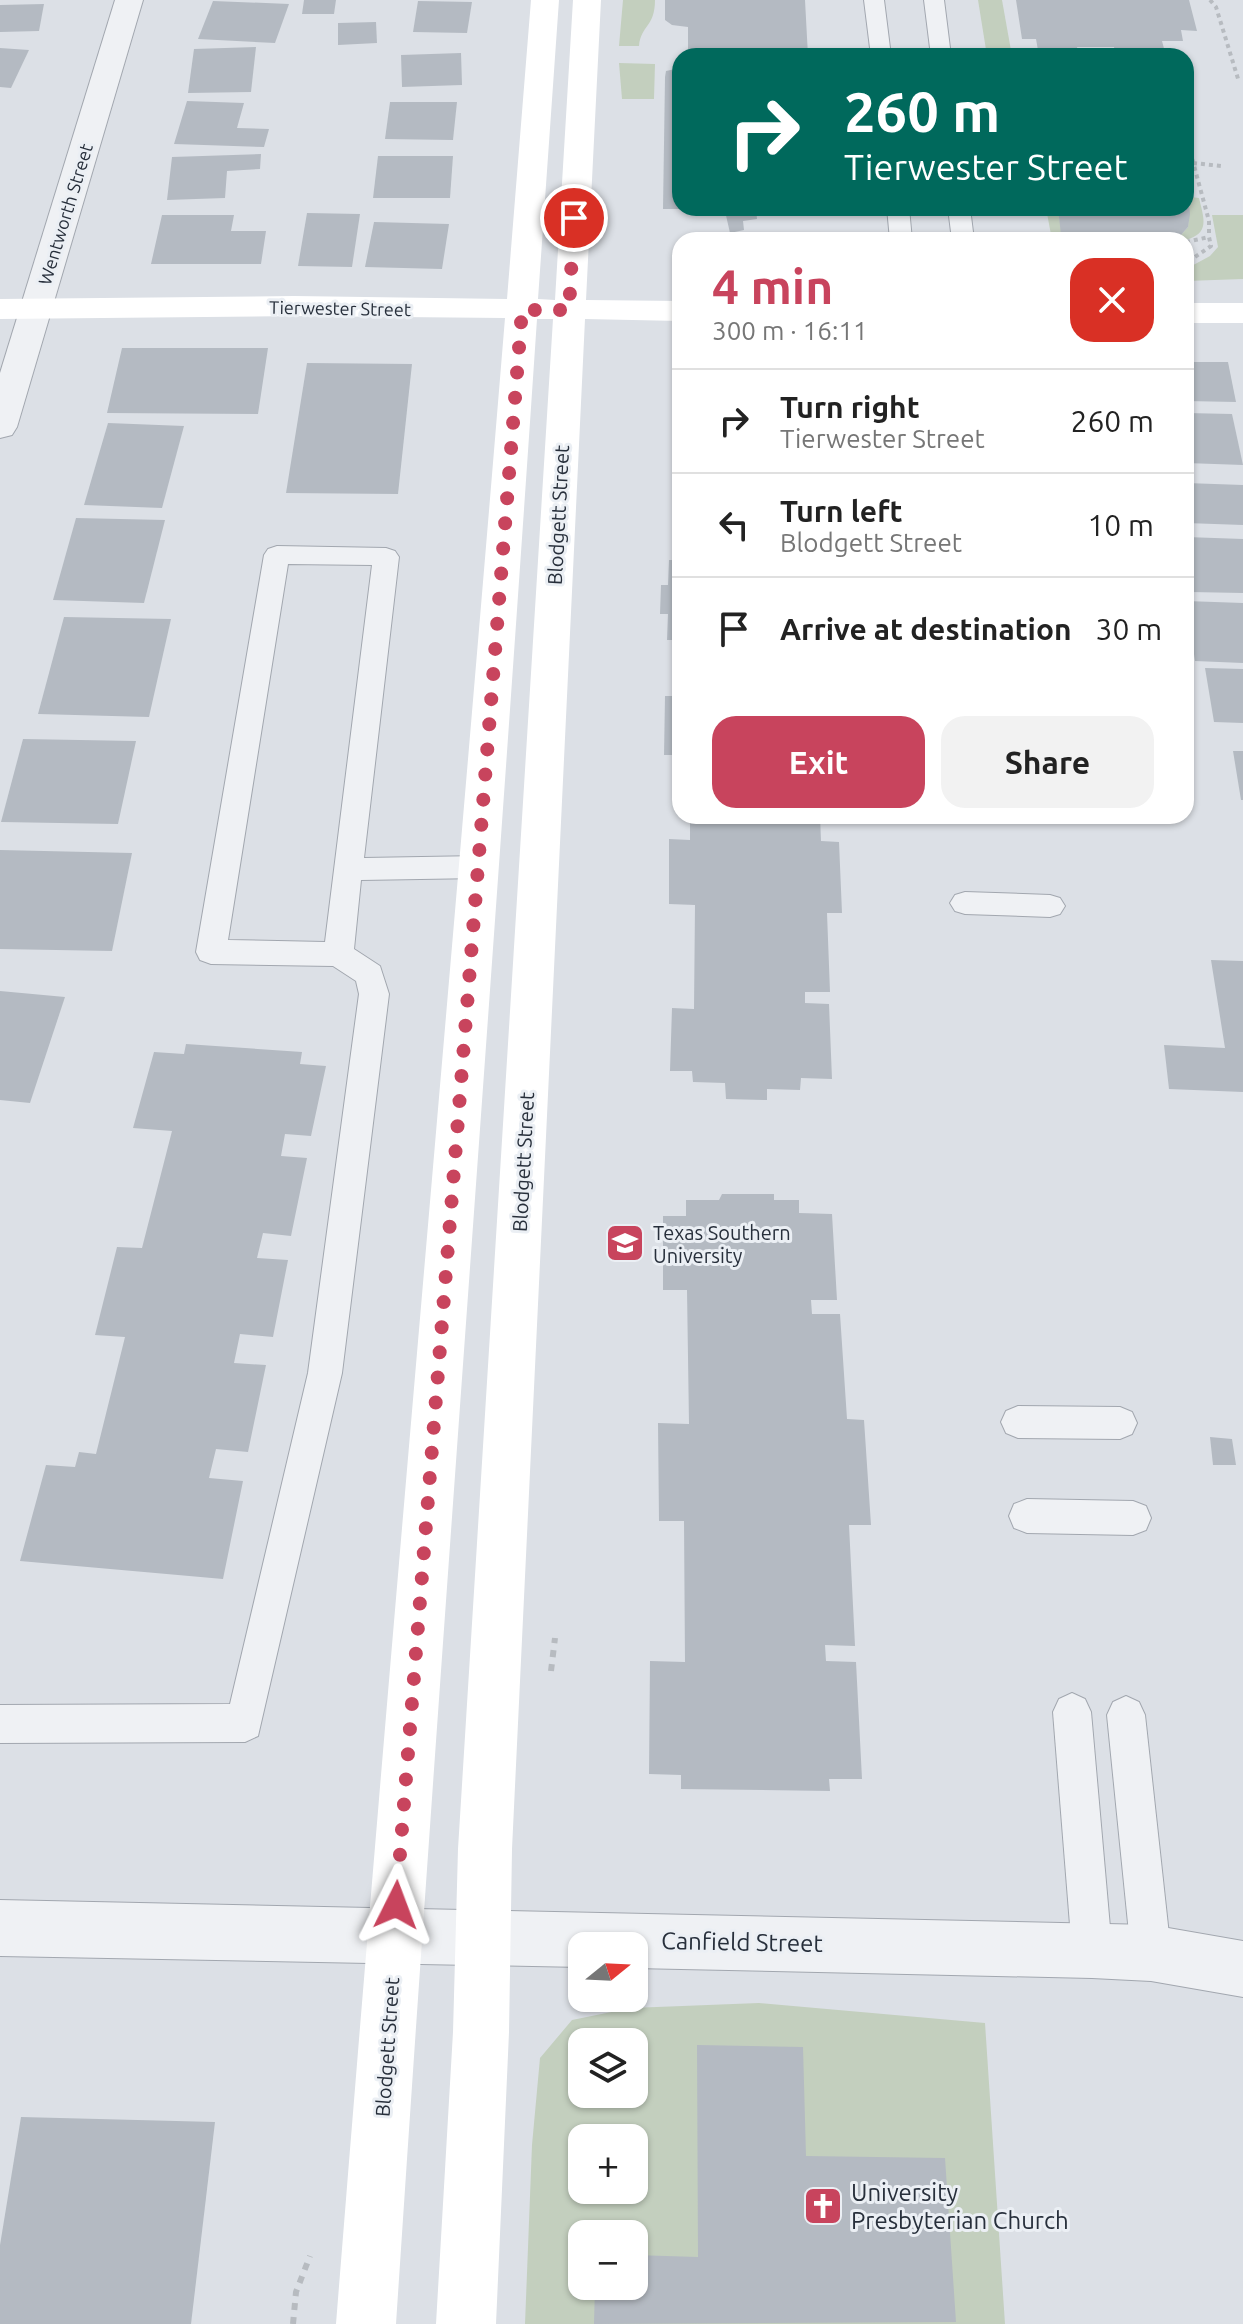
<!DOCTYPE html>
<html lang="en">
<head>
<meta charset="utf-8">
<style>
	body { margin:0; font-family:Ubuntu,sans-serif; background:#f2f2f2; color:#222; height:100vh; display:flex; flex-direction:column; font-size:30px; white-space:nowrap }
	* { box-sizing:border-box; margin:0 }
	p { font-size:26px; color:#767676 }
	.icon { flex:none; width:44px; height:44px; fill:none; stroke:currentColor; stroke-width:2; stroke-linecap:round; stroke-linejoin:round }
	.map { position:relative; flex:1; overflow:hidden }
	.drawer { position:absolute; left:672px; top:232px; width:522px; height:592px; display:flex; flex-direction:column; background:#fff; border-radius:24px; box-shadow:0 2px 6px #0004 }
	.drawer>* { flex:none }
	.hud { position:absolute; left:672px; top:48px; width:522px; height:168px; border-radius:24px; box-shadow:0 2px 6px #0004; background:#00695c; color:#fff; overflow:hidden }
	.needle { width:52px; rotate:72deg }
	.controls { position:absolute; left:568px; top:1932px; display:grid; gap:16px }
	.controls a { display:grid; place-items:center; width:80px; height:80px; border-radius:16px; background:#fff; box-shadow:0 2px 6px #0004; font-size:40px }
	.pin { position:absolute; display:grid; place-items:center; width:68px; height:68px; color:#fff; margin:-34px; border:4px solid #fff; border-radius:50%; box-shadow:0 2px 8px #0007 }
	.me { position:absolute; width:88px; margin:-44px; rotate:3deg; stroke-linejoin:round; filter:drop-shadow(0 0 6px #0008) }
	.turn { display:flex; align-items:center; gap:28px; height:168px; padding:0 40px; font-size:36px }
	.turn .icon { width:104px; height:104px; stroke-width:2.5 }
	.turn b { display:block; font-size:56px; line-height:68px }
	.round { display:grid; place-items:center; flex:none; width:84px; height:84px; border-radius:24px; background:#f2f2f2 }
	.headline { display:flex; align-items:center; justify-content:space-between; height:136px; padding:0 40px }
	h1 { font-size:48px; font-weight:700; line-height:60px; color:#c8445d }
	.button { display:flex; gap:16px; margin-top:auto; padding:16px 40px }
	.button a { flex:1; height:92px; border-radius:24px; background:#c8445d; color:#fff; font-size:32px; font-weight:700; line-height:92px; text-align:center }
	.button a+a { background:#f2f2f2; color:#222 }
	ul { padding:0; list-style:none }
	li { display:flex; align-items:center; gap:24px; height:104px; padding:0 40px; border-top:2px solid #e0e0e0 }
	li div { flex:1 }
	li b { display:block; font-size:30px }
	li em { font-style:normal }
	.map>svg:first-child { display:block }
	.green { fill:#c3cfbe; fill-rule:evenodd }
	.building { fill:#b4bac2 }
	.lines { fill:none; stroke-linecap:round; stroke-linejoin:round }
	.lane-casing { stroke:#a2a7af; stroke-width:2 }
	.street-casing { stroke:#a2a7af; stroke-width:2 }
	.path-far1 { stroke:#b7bbc0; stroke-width:4; stroke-dasharray:4 4; stroke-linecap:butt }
	.path { stroke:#b7bbc0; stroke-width:6; stroke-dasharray:7 7; stroke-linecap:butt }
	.lane { fill:#eff1f4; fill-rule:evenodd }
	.street { fill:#eff1f4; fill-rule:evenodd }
	.secondary { fill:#fff; fill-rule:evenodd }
	.route { stroke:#c8445d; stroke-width:14; stroke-dasharray:0 25.2 }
	.labels { text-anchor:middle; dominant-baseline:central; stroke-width:6; stroke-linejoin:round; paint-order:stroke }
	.far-street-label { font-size:18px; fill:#272f3b; stroke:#ebeff4 }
	.street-label { font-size:20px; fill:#272f3b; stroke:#ebeff4 }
	.poi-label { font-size:20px; fill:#272f3b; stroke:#ebeff4; text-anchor:start }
	.near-street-label { font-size:24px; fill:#272f3b; stroke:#ebeff4 }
	.near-poi-label { font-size:24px; fill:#272f3b; stroke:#ebeff4; text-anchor:start }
</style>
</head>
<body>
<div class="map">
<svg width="1243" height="2324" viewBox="0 0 1243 2324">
	<rect width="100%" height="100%" fill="#dce0e6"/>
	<g class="green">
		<path d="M623 0H655C655 27 641 25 639 46H619Z"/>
		<polygon points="978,0 1002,0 1012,56 987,56"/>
		<polygon points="619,63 655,64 654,99 622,99"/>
		<path d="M1190 197 1199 198C1204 219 1210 233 1186 240H1052L1046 208H1058L1062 235 1180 236 1188 227Z"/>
		<polygon points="1212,215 1243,215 1243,279 1186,281 1186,269 1210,256 1218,247"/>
		<path d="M759 2003 985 2023 1005 2324H525L532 2145 540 2058 572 2020 631 2008ZM582 2042H634V2094H582ZM582 2138H634V2190H582ZM582 2234H634V2286H582Z"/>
	</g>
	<g class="building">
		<polygon points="304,0 336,0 334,14 302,14"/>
		<polygon points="665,0 805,0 808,56 688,56 688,27 672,25 665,20"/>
		<polygon points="1016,0 1189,0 1197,31 1181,30 1183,41 1162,41 1166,56 1116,56 1114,47 1077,47 1079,56 1039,56 1036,39 1022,39"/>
		<polygon points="213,1 289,4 275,43 198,39"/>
		<polygon points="418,1 472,2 467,33 413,32"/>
		<polygon points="44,4 39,31 0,32 0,5"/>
		<polygon points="376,22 377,43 338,45 338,23"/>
		<polygon points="256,47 251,92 188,93 194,49"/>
		<polygon points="0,48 29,50 11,88 0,87"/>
		<polygon points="461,53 462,85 402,87 401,55"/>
		<polygon points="680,68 680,209 663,209 665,77 666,71"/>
		<polygon points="187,101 244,103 237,128 269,129 264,147 174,144"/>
		<polygon points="390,102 457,102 453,140 385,139"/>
		<polygon points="261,154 260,169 227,171 225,198 167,200 172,157"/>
		<polygon points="378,156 453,156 450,198 373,198"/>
		<polygon points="1186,175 1190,214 1188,227 1180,236 1061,235 1058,208 1186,208"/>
		<polygon points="721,208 756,208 757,219 743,221 744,230 730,233 725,211"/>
		<polygon points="307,213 360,214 352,267 298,266"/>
		<polygon points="162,215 234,215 231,231 266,231 261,264 151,264"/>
		<polygon points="374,222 449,224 442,269 365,267"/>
		<polygon points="122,348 268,348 258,414 107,413"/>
		<polygon points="1186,362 1228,362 1236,402 1186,401"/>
		<polygon points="307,363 412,364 398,494 286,493"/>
		<polygon points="1186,413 1232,414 1243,465 1186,463"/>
		<polygon points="108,423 184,426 162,508 84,505"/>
		<polygon points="1186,483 1243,485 1243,525 1186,523"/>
		<polygon points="76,518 165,520 144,603 53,600"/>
		<polygon points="1186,537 1243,539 1243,593 1190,592"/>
		<polygon points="669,560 680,560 680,640 667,640 668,614 660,614 661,585 668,585"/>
		<polygon points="1186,601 1243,603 1243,663 1195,661"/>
		<polygon points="64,617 171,619 149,717 38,714"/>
		<polygon points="1205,668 1243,669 1243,723 1214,722"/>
		<polygon points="665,696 680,696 680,755 664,755"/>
		<polygon points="23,739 136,741 118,824 1,822"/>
		<polygon points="1233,751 1243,751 1243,800 1241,800"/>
		<polygon points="690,816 820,816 821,841 839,842 842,913 827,913 830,992 805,992 805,1003 829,1004 832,1079 801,1078 800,1090 767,1089 767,1100 726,1099 725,1083 693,1082 692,1071 670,1071 672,1008 694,1009 695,905 669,904 669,839 690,840"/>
		<polygon points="0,850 132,853 112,951 0,949"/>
		<polygon points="1211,960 1243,961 1243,1092 1169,1089 1164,1045 1225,1048"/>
		<polygon points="0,991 65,997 30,1103 0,1100"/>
		<polygon points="186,1044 302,1052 300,1064 326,1066 311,1136 285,1134 281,1156 307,1158 291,1236 263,1233 257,1258 288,1260 273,1337 240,1334 234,1363 266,1365 248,1452 216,1449 209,1478 243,1481 223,1579 20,1561 46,1465 75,1467 79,1452 96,1454 125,1337 95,1335 117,1247 142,1248 172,1131 133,1128 154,1052 184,1054"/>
		<polygon points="722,1194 774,1194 774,1200 799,1200 799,1213 832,1214 837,1300 811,1300 812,1314 840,1314 847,1419 864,1420 871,1525 849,1525 855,1646 825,1645 826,1661 856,1662 862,1779 829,1779 830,1791 681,1789 681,1775 649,1774 650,1661 685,1662 684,1521 659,1521 658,1423 689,1424 687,1290 663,1290 663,1216 686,1216 686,1200 719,1200"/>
		<polygon points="1210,1437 1232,1439 1236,1465 1213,1465"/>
		<polygon points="697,2045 803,2047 806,2156 945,2158 956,2322 594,2324 595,2286 634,2286 634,2255 698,2257"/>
		<polygon points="21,2117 215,2122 191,2324 0,2324 0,2245"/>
	</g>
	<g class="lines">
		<g class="lane-casing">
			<g id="lane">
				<polygon points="864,0 884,0 891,56 871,56"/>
				<polygon points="924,0 944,0 951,56 931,56"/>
				<polygon points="887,208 909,208 912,240 890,240"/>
				<polygon points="948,208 970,208 974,240 952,240"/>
				<path d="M277 546 386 548 395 551 399 557 364 858 480 856 490 859 494 867 490 875 480 878 361 880 354 949 380 966 389 994 342 1373 258 1736 245 1742 0 1743V1705L230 1704 308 1373 359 994 356 981 333 966 211 964 200 960 196 952 264 555 268 549ZM288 564 372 565 325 942 228 940Z"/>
				<polygon points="965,892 1050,895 1060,898 1065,906 1060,914 1050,917 965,914 955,911 950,903 955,895"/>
				<polygon points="1018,1406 1120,1407 1132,1412 1137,1423 1132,1434 1120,1439 1018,1438 1006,1433 1001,1422 1006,1411"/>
				<polygon points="1027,1499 1133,1501 1146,1506 1151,1518 1146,1530 1133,1535 1027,1533 1014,1528 1009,1516 1014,1504"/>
				<polygon points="1072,1693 1085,1699 1091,1712 1112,1950 1106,1964 1092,1970 1078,1964 1072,1950 1053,1712 1059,1699"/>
				<polygon points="1126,1696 1139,1702 1145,1715 1171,1953 1165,1967 1151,1973 1137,1967 1131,1953 1107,1715 1113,1702"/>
			</g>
		</g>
		<g class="street-casing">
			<g id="street">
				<polygon points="115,0 143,0 17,427 12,435 0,438 0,373"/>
				<polygon points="0,1900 1151,1925 1243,1941 1243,1997 1151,1981 1092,1978 634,1968 634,1946 582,1946 582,1967 0,1956"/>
			</g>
		</g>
		<g class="path-far1">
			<polyline points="1210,0 1216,7 1239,82"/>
			<polyline points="1186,136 1209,221 1209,237"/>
			<polyline points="1193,163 1221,166"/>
			<polyline points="1186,242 1209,237 1211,246 1186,263"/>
		</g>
		<g class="path">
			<polyline points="551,1671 555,1638"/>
			<polyline points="293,2324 296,2292 310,2256"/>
		</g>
		<use href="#lane" class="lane"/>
		<use href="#street" class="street"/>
		<g class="secondary">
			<path d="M531 0H559L538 299 555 300 573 0H601L586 300 680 301V321L585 319 512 1849 509 2032 496 2324H436L453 2032 458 1849 553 319H537C492 987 440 1655 396 2324H336C389 1655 450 987 505 318L294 316 0 319V299L294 296 507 299Z"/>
			<rect x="1186" y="303" width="57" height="20"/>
		</g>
	</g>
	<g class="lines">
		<polyline class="route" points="396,1905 522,310 569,310 574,218"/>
	</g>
	<defs>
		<g id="university-square" transform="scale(2)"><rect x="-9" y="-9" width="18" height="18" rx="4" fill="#c8445d" stroke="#ebeff4"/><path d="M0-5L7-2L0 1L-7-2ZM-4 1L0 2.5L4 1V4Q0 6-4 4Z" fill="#fff"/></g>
		<g id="church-square" transform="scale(2)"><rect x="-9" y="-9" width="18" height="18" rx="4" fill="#c8445d" stroke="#ebeff4"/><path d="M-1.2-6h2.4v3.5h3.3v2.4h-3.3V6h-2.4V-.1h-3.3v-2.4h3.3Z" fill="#fff"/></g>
	</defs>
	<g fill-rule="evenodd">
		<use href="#university-square" x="625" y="1243"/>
		<use href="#church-square" x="823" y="2206"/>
	</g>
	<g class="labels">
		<g class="far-street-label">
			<text transform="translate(65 214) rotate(-73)">Wentworth Street</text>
			<text transform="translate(340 308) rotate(1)">Tierwester Street</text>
		</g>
		<g class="street-label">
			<text transform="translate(558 515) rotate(-87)">Blodgett Street</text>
			<text transform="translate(523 1162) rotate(-87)">Blodgett Street</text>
			<text transform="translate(387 2047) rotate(-86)">Blodgett Street</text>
		</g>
		<g class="poi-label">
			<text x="653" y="1232">Texas Southern<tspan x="653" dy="23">University</tspan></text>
		</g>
		<g class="near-street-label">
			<text transform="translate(742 1942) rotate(1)">Canfield Street</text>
		</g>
		<g class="near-poi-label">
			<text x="851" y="2192">University<tspan x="851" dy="28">Presbyterian Church</tspan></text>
		</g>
	</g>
</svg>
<div class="controls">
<a><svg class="needle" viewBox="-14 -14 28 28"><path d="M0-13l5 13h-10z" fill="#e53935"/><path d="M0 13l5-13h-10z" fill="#767676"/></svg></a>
<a><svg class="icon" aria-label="layers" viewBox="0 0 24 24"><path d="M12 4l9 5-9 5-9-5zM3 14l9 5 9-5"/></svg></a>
<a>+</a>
<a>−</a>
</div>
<div class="pin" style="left:574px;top:218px;background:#d93025"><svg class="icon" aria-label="arrive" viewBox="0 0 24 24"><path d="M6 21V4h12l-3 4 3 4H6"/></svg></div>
<svg class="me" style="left:396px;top:1905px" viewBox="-20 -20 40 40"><path d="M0-17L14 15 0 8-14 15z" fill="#c8445d" stroke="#fff" stroke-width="4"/></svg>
<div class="hud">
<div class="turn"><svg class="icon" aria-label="right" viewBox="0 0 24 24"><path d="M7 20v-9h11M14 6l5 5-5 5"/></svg><div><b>260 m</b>Tierwester Street</div></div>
</div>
<section class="drawer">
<div class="headline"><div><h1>4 min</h1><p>300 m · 16:11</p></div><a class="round" style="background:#d93025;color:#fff"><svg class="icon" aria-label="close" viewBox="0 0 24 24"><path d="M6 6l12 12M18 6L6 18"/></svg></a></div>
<ul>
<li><svg class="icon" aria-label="right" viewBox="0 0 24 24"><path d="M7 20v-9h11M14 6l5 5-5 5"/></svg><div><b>Turn right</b><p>Tierwester Street</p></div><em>260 m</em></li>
<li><svg class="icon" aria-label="left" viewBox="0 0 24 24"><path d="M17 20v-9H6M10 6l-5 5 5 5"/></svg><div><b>Turn left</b><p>Blodgett Street</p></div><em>10 m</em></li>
<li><svg class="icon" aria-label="arrive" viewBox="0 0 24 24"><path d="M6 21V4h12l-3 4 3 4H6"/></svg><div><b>Arrive at destination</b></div><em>30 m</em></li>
</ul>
<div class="button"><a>Exit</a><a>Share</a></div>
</section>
</div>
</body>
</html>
